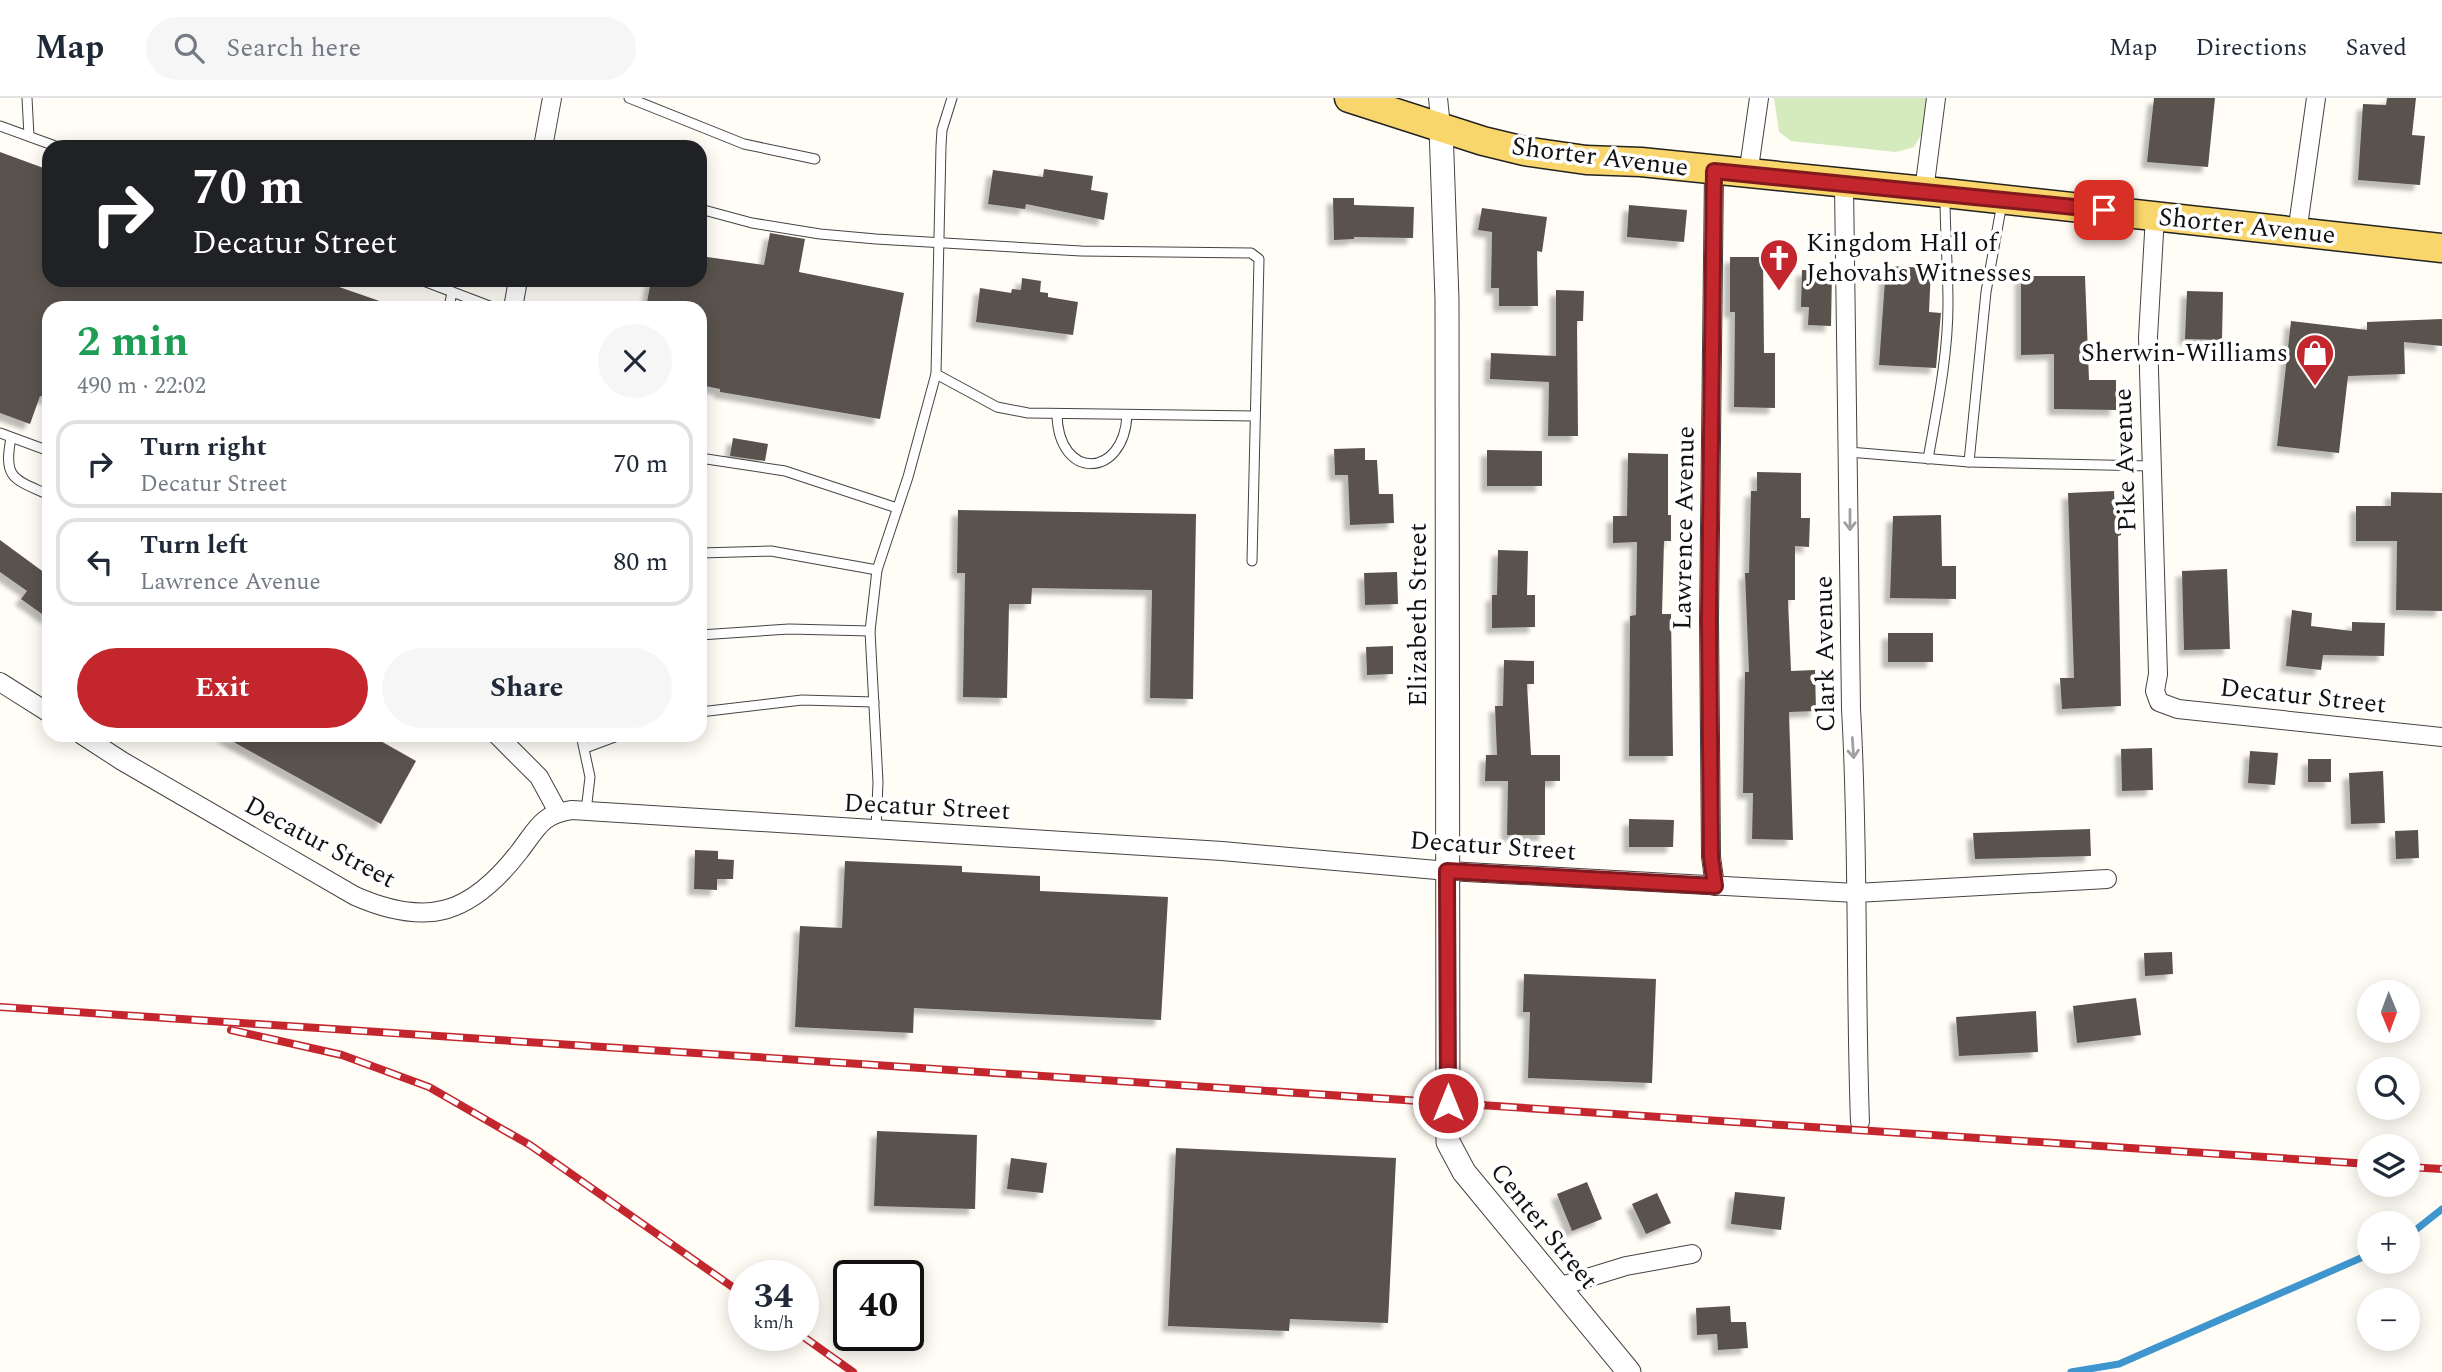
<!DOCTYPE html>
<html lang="en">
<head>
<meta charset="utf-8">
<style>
	body { margin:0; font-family:Spectral,serif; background:#f6f6f7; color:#1f2937; height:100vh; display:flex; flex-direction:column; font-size:26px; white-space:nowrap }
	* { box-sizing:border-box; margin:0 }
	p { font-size:23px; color:#747a83 }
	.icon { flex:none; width:38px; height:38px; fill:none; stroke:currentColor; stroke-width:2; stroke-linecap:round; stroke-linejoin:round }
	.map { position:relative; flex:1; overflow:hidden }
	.side { position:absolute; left:42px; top:203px; width:665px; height:441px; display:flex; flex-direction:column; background:#fff; border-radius:21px; box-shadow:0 4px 18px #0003 }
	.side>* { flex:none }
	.top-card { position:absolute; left:42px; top:42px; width:665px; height:147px; border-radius:21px; box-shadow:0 4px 18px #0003; background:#202124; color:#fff; overflow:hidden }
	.needle { width:46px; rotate:179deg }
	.buttons { position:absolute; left:2357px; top:882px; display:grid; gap:14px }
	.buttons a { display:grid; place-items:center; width:63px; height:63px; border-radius:50%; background:#fff; box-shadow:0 4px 18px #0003; font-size:35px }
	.speed { position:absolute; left:728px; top:1162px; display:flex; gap:14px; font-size:35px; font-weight:700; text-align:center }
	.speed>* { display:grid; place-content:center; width:91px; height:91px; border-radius:50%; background:#fff; box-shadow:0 4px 18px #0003; line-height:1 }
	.speed small { font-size:18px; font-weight:400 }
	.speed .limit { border:4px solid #111; border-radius:10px; background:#fff; color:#111 }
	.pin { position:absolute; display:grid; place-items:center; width:60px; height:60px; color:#fff; margin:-30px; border-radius:14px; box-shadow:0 4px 10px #0006 }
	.me { position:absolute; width:77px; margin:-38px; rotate:0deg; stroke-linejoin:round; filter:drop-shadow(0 0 5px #0008) }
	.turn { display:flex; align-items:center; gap:24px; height:147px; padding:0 35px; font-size:32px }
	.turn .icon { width:91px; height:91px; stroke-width:2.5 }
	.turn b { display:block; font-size:49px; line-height:60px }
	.round { display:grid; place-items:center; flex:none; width:74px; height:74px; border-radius:37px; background:#f6f6f7 }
	.head { display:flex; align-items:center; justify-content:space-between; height:119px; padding:0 35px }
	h1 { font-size:42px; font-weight:700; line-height:52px; color:#1e9e55 }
	.cta { display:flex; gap:14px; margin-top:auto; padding:14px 35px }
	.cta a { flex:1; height:80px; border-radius:42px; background:#c4262e; color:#fff; font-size:28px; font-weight:700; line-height:80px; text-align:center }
	.cta a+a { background:#f6f6f7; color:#1f2937 }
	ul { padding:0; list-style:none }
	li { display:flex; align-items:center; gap:21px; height:88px; margin:0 14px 10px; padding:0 21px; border:4px solid #e0e1e3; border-radius:21px }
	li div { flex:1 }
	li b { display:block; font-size:26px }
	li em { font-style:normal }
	header { display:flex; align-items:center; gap:42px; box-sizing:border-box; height:98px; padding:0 35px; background:#fff; border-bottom:2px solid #e0e1e3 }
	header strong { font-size:33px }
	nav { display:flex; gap:38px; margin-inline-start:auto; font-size:24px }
	.search { width:490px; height:63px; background:#f6f6f7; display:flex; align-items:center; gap:18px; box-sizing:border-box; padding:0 24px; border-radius:38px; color:#747a83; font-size:26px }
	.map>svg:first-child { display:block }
	.green { fill:#d5ebbd }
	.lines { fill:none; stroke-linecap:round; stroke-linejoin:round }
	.stream { stroke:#3f96cf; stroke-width:7 }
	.building { fill:#5a524d; filter:url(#shadow) }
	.service-casing { stroke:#444; stroke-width:11 }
	.minor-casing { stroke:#444; stroke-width:20 }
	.tertiary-casing { stroke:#444; stroke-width:25 }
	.primary-casing { stroke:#222; stroke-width:31 }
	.service { stroke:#fff; stroke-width:9 }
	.minor { stroke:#fff; stroke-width:18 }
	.tertiary { stroke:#fff; stroke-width:23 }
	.primary { stroke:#f9d66b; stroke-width:28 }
	.rail-casing { stroke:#c4262e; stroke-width:8 }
	.rail { stroke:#fff; stroke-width:5; stroke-dasharray:16; stroke-linecap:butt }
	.oneway { stroke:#a0a0a0 }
	.route-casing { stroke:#7f191e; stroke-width:18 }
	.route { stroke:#c4262e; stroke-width:12 }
	.labels { text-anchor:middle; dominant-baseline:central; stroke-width:7; stroke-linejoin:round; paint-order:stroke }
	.street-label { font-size:26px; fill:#111; stroke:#fff }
	.poi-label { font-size:26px; fill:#111; stroke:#fff; text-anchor:start }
</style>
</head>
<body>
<header>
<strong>Map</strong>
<div class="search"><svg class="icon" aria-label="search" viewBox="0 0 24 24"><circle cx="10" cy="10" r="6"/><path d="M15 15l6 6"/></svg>Search here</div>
<nav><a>Map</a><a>Directions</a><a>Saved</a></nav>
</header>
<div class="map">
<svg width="2442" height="1274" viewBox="0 0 2442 1274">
	<defs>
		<filter id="shadow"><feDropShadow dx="-6" dy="6" stdDeviation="2" flood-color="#0004"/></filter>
	</defs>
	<rect width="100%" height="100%" fill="#fffdf5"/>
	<polygon class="green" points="1774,0 1927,0 1921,37 1914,49 1896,54 1791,43 1779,34"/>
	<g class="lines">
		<g class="stream">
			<polyline points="2408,1138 2442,1111"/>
			<polyline points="2071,1274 2119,1266 2370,1156"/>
		</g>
	</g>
	<g class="building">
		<polygon points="2154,0 2215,0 2208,69 2147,64"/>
		<polygon points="2387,0 2416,0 2412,37 2425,38 2420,87 2358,82 2363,6 2386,7"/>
		<polygon points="0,54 49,72 49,182 319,182 391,207 391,210 49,210 49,301 40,298 30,326 0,315"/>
		<polygon points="1044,71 1093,78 1091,92 1108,95 1104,122 1026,106 1025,111 988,106 993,72 1043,79"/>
		<polygon points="1333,100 1354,100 1354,107 1414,109 1413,140 1354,139 1354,141 1334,142"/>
		<polygon points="1629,107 1687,112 1684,144 1627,139"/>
		<polygon points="1482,110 1547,119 1542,154 1537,153 1538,208 1499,208 1499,190 1491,190 1492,134 1478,132"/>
		<polygon points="770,135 805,141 799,174 904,195 880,321 720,294 720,291 700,287 700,210 646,210 651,182 700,182 700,158 764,167"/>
		<polygon points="1730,159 1763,159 1764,255 1775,255 1775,310 1734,309 1735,214 1730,214"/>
		<polygon points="1886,168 1931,170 1929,214 1941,215 1936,270 1879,267"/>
		<polygon points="1802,172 1832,173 1831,228 1808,227 1809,209 1801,209"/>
		<polygon points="2021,178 2085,178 2089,282 2116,282 2116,312 2054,311 2054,256 2021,257"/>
		<polygon points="1022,180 1041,183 1040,194 1048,195 1048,199 1078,204 1073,237 976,224 980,190 1011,195 1012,191 1021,192"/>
		<polygon points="1556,192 1584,193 1583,223 1577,223 1578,338 1548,338 1549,284 1490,281 1491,255 1556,258"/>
		<polygon points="2187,193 2223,194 2222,242 2185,241"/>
		<polygon points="2442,221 2442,248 2404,244 2405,276 2348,278 2339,355 2277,348 2291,223 2367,232 2367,224"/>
		<polygon points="733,340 768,346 765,363 730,358"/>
		<polygon points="1365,350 1365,362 1377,362 1379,396 1393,396 1394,425 1350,427 1348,377 1335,377 1334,351"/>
		<polygon points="1487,352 1542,353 1542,388 1487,388"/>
		<polygon points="1628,355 1668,356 1668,417 1671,417 1671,443 1664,443 1662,516 1671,516 1673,658 1629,658 1630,518 1636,517 1637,444 1613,445 1613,418 1627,418"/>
		<polygon points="1757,374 1801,375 1801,420 1810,420 1809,449 1795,448 1795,502 1788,502 1791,573 1815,572 1816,613 1789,614 1793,742 1752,741 1753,695 1743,695 1745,574 1749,574 1745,475 1749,475 1751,393 1757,393"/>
		<polygon points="2114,393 2115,414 2120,413 2121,437 2118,438 2121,608 2062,611 2060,580 2074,580 2068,395"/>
		<polygon points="2391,394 2442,395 2442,513 2396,512 2397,443 2356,443 2356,408 2391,408"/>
		<polygon points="958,412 1196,416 1193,601 1150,600 1152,492 1032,490 1031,506 1009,506 1007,600 963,599 965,475 957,475"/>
		<polygon points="1941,417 1942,468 1956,468 1956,501 1890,500 1893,418"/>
		<polygon points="0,442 49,478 49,521 21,501 27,493 0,474"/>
		<polygon points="1498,452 1528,453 1527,497 1535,497 1535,529 1492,530 1492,497 1497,497"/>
		<polygon points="2227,471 2230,551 2184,552 2182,473"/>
		<polygon points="1397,474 1398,506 1365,507 1364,475"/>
		<polygon points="2292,512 2312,515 2311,528 2352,533 2352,524 2385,525 2384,558 2323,557 2321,572 2286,568"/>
		<rect x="1888" y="535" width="45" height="29"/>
		<polygon points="1393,548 1393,576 1367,577 1366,549"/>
		<polygon points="1504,562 1534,563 1534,586 1527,586 1531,657 1560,657 1560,683 1545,683 1545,737 1507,737 1508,683 1485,683 1486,657 1497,657 1495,608 1503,608"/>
		<polygon points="221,637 370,637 416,663 381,726"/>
		<polygon points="2152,650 2153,692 2122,693 2121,651"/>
		<polygon points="2250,653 2278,655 2275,687 2248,685"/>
		<rect x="2308" y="661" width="23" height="23"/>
		<polygon points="2383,673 2385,725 2351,726 2349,675"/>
		<polygon points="1629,721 1674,722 1673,749 1629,749"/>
		<polygon points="2090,731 2091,758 1975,761 1973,735"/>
		<polygon points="2418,732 2419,760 2396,761 2395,733"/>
		<polygon points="695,752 718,753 718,761 734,762 733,781 717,781 717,792 694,791"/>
		<polygon points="845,763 962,768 962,774 1040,778 1040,793 1168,799 1161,922 914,910 913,935 795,929 800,828 842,830"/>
		<polygon points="2172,854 2173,876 2145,878 2144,855"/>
		<polygon points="1524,876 1656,881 1652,985 1528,980 1530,914 1523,914"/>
		<polygon points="2136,900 2141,937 2077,945 2073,908"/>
		<polygon points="2036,913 2038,954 1959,958 1956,919"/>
		<polygon points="877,1033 977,1037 975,1111 874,1108"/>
		<polygon points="1176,1050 1396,1060 1388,1225 1290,1221 1289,1233 1168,1228"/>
		<polygon points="1011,1060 1047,1065 1043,1095 1007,1091"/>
		<polygon points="1587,1084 1602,1121 1572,1133 1557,1096"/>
		<polygon points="1735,1094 1785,1099 1781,1132 1731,1126"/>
		<polygon points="1657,1095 1671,1125 1646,1136 1632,1106"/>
		<polygon points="1730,1208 1731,1224 1746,1224 1748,1250 1718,1252 1717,1236 1697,1237 1696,1210"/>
	</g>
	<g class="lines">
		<g class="service-casing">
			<g id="service">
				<polyline points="27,0 29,38"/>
				<polyline points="629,0 744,46 815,61"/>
				<polyline points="0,28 58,49"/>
				<polyline points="700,111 752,125 820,136 876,141 1081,153 1251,155 1259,161 1252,463"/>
				<polyline points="421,182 492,209 513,210"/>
				<polyline points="449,210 452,194"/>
				<polyline points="936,276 997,309 1028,315 1255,318"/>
				<path d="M1057 316C1058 383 1124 381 1127 317"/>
				<polyline points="0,335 49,353"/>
				<path d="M11 340C3 381 14 381 49 397"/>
				<polyline points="1849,354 1969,364 2151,368"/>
				<polyline points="700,360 785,373 897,410"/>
				<path d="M1928 361C1937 310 1948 258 1948 206 1948 170 1945 134 1945 98"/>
				<polyline points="1969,364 1986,194 2002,105"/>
				<polyline points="700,455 771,453 877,472"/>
				<polyline points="700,537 789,531 870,533"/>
				<polyline points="700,614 802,602 874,604"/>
				<polyline points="581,637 590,679 586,713"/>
				<polyline points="585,650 620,637"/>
				<polyline points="876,732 878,684 870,533 877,472 908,379 936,276 941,48 942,32 952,0"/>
			</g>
		</g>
		<g class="minor-casing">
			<g id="minor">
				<polyline points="1438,0 1441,29"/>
				<polyline points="543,49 552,0"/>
				<polyline points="1714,73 1709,521 1711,759 1715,788"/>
				<polyline points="1748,77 1759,0"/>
				<path d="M1844 87 1851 611C1859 748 1855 886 1860 1024"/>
				<polyline points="1924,93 1936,0"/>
				<polyline points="2155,118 2148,239 2158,576 2155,593 2159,604 2178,611 2442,639"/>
				<polyline points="2297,135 2316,0"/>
				<polyline points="513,210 518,182"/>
				<polyline points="0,584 49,615"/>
				<path d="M82 637 122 663 355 798C428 830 471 816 519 754 537 731 541 716 572 712L1222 753 1448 773 1856 795 2107 781"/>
				<polyline points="497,637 539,679 558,714"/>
				<polyline points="1558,1189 1626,1168 1692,1156"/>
			</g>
		</g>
		<g class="tertiary-casing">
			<polyline id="tertiary" points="1441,29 1447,202 1448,1044 1464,1074 1629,1274"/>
		</g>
		<g class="primary-casing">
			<polyline id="primary" points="1349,0 1483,43 1524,53 1586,62 1641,64 1945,95 2442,150"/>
		</g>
		<use href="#service" class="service"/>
		<use href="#minor" class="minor"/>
		<use href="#tertiary" class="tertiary"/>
		<use href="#primary" class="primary"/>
		<g class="rail-casing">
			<g id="rail">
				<polyline points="0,909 2370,1066"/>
				<polyline points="231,932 342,957 429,989 530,1047 744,1197"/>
				<polyline points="2408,1069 2442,1071"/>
				<polyline points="801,1237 853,1274"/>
			</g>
		</g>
		<use href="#rail" class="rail"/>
	</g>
	<defs><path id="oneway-shaft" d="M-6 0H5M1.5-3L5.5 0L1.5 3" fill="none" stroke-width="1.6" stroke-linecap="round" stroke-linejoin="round" transform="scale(1.75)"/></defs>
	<g class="oneway">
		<use href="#oneway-shaft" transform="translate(1850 422) rotate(90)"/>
		<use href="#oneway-shaft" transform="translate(1853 650) rotate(86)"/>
	</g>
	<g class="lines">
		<g class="route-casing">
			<polyline id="route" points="1448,1005 1447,773 1715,788 1711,759 1709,521 1714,73 2104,112"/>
		</g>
		<use href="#route" class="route"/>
	</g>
	<defs>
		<g id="church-pin" transform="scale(2.0125)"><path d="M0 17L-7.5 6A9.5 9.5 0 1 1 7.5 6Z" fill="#c4262e" stroke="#fff"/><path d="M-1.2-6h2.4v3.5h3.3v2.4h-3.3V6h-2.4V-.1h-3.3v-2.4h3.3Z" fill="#fff"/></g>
		<g id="shop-pin" transform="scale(2.0125)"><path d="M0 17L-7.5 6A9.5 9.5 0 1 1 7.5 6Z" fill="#c4262e" stroke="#fff"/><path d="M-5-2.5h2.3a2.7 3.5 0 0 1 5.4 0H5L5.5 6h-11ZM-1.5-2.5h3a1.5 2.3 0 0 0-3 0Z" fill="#fff"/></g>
	</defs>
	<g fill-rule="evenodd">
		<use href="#church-pin" x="1779" y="160"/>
		<use href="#shop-pin" x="2315" y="255"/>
	</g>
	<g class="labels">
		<g class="street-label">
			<text transform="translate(1600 59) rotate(7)">Shorter Avenue</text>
			<text transform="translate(2247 128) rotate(6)">Shorter Avenue</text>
			<text transform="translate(2125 362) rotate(-92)">Pike Avenue</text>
			<text transform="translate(1684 430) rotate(-89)">Lawrence Avenue</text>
			<text transform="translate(1418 517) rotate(-90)">Elizabeth Street</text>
			<text transform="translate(1825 556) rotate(-91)">Clark Avenue</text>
			<text transform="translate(2303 598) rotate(6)">Decatur Street</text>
			<text transform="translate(927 709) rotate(3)">Decatur Street</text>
			<text transform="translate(320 744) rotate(28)">Decatur Street</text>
			<text transform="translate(1493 748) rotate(4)">Decatur Street</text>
			<text transform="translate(1544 1128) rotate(51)">Center Street</text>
		</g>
		<g class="poi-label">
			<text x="1806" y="145">Kingdom Hall of<tspan x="1806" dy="30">Jehovahs Witnesses</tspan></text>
			<text x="2288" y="255" text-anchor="end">Sherwin-Williams</text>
		</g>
	</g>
</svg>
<div class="buttons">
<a><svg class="needle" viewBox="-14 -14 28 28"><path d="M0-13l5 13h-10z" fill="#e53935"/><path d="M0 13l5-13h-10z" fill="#747a83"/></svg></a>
<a><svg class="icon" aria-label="search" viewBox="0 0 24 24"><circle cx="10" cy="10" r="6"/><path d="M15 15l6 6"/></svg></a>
<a><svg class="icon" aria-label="layers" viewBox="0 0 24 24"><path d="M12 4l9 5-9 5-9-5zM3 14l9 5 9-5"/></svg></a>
<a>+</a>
<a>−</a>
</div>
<div class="speed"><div>34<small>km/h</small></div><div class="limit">40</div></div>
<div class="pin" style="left:2104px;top:112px;background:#d93025"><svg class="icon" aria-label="arrive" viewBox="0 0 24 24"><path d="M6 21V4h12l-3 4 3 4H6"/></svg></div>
<svg class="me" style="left:1448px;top:1005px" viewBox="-20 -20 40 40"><circle r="17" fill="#c4262e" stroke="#fff" stroke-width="3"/><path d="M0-11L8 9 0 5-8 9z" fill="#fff"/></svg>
<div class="top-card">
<div class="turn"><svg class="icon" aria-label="right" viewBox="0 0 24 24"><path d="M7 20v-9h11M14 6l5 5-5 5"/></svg><div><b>70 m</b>Decatur Street</div></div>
</div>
<section class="side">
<div class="head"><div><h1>2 min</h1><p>490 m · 22:02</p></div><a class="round"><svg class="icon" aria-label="close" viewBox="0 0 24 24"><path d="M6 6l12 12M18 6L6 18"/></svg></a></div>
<ul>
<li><svg class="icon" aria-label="right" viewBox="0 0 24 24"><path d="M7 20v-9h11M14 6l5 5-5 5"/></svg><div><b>Turn right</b><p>Decatur Street</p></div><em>70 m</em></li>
<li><svg class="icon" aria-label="left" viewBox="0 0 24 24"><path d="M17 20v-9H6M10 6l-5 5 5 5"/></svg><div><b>Turn left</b><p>Lawrence Avenue</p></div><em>80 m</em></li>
</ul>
<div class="cta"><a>Exit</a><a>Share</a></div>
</section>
</div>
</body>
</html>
